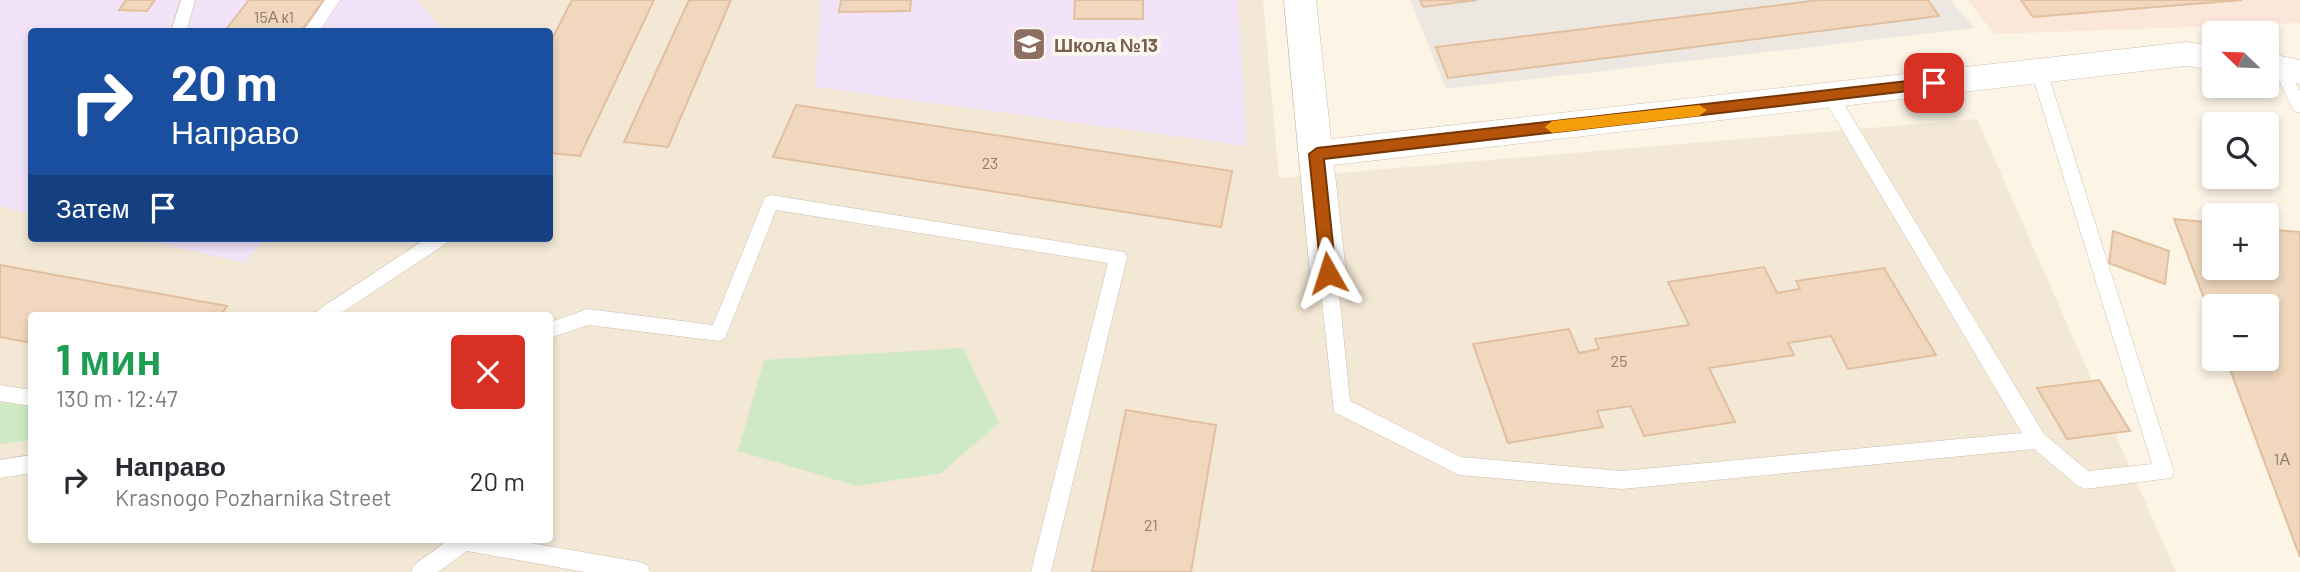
<!DOCTYPE html>
<html lang="ru">
<head>
<meta charset="utf-8">
<style>
	body { margin:0; font-family:Barlow,sans-serif; background:#f7f7f7; color:#2b2b33; height:100vh; display:flex; flex-direction:column; font-size:26px; white-space:nowrap }
	* { box-sizing:border-box; margin:0 }
	p { font-size:23px; color:#7c7c81 }
	.icon { flex:none; width:38px; height:38px; fill:none; stroke:currentColor; stroke-width:2; stroke-linecap:round; stroke-linejoin:round }
	.map { position:relative; flex:1; overflow:hidden }
	.sheet { position:absolute; left:28px; top:312px; width:525px; height:231px; display:flex; flex-direction:column; background:#fff; border-radius:7px; box-shadow:0 4px 10px #0003 }
	.sheet>* { flex:none }
	.hud { position:absolute; left:28px; top:28px; width:525px; height:214px; border-radius:7px; box-shadow:0 4px 10px #0003; background:#1a4fa0; color:#fff; overflow:hidden }
	.needle { width:46px; rotate:293deg }
	.buttons { position:absolute; left:2202px; top:21px; display:grid; gap:14px }
	.buttons a { display:grid; place-items:center; width:77px; height:77px; border-radius:7px; background:#fff; box-shadow:0 4px 10px #0003; font-size:35px }
	.pin { position:absolute; display:grid; place-items:center; width:60px; height:60px; color:#fff; margin:-30px; border-radius:14px; box-shadow:0 4px 10px #0006 }
	.me { position:absolute; width:77px; margin:-38px; rotate:354deg; stroke-linejoin:round; filter:drop-shadow(0 0 5px #0008) }
	.turn { display:flex; align-items:center; gap:24px; height:147px; padding:0 28px; font-size:32px }
	.turn .icon { width:91px; height:91px; stroke-width:2.5 }
	.turn b { display:block; font-size:49px; line-height:60px }
	.then { display:flex; align-items:center; height:66px; padding:0 28px; background:#0003; gap:14px; font-size:26px }
	.round { display:grid; place-items:center; flex:none; width:74px; height:74px; border-radius:7px; background:#f7f7f7 }
	.head { display:flex; align-items:center; justify-content:space-between; height:119px; padding:0 28px }
	h1 { font-size:42px; font-weight:700; line-height:52px; color:#1e9e55 }
	ul { padding:0; list-style:none }
	li { display:flex; align-items:center; gap:21px; height:98px; padding:0 28px }
	li div { flex:1 }
	li b { display:block; font-size:26px }
	li em { font-style:normal }
	.map>svg:first-child { display:block }
	.residential { fill:#f3e8d5; fill-rule:evenodd }
	.commercial { fill:#fbe7da }
	.industrial { fill:#ece7e0 }
	.education { fill:#f2e3f8 }
	.green { fill:#d0e9c5 }
	.building { fill:#f0d7be; stroke:#e2bf9f; stroke-width:2 }
	.lines { fill:none; stroke-linecap:round; stroke-linejoin:round }
	.lane-casing { stroke:#cdbead; stroke-width:1 }
	.street-casing { stroke:#cdbead; stroke-width:1 }
	.lane { fill:#fff; fill-rule:evenodd }
	.street { fill:#fff; fill-rule:evenodd }
	.route { fill:#b45309; stroke:#753606; stroke-width:2 }
	.slow { fill:#f59e0b }
	.labels { text-anchor:middle; dominant-baseline:central; stroke-width:7; stroke-linejoin:round; paint-order:stroke }
	.number-label { font-size:16px; fill:#937c68 }
	.education-label { font-size:19px; font-weight:bold; fill:#785e54; stroke:#fef9ec; text-anchor:start }
</style>
</head>
<body>
<div class="map">
<svg width="2300" height="572" viewBox="0 0 2300 572">
	<rect width="100%" height="100%" fill="#fcf5e6"/>
	<path class="residential" d="M0 0H1263L1279 178 1977 119 2176 572H0ZM32 32H550V238H32ZM32 315H550V539H32Z"/>
	<polygon class="commercial" points="1968,0 2300,0 2300,23 1994,34"/>
	<polygon class="industrial" points="1410,0 1950,0 1975,28 1446,89"/>
	<g class="education">
		<polygon points="0,0 417,0 444,31 32,32 31,214 0,206"/>
		<polygon points="821,0 1238,0 1247,146 815,87"/>
		<polygon points="136,238 266,238 246,263"/>
	</g>
	<g class="green">
		<polygon points="963,348 999,423 941,473 857,486 738,451 764,360"/>
		<polygon points="0,402 31,407 31,440 0,444"/>
	</g>
	<g class="building">
		<polygon points="126,0 155,0 147,11 119,10"/>
		<polygon points="249,0 324,0 300,32 224,32"/>
		<polygon points="572,0 654,0 580,156 550,153 550,43"/>
		<polygon points="689,0 731,0 668,147 624,142"/>
		<polygon points="841,0 911,0 910,11 839,12"/>
		<polygon points="1075,0 1143,0 1143,19 1074,19"/>
		<polygon points="1420,0 1477,0 1423,7"/>
		<polygon points="1820,0 1928,0 1939,16 1448,78 1436,47"/>
		<polygon points="2021,0 2242,0 2033,17"/>
		<polygon points="796,105 1232,171 1221,227 773,157"/>
		<polygon points="2174,219 2214,223 2214,268 2266,268 2266,229 2300,232 2300,557 2226,359 2266,359 2266,306 2214,306 2214,325"/>
		<polygon points="2113,231 2169,251 2165,284 2109,263"/>
		<polygon points="0,265 227,306 221,315 32,315 32,343 0,337"/>
		<polygon points="1764,267 1777,293 1800,289 1796,281 1884,268 1936,355 1848,369 1831,336 1788,343 1794,355 1709,368 1735,422 1644,436 1631,406 1597,411 1603,427 1508,443 1473,344 1569,329 1579,353 1599,349 1595,339 1689,325 1668,282"/>
		<polygon points="2099,380 2130,431 2067,439 2037,388"/>
		<polygon points="1126,410 1216,425 1191,572 1092,572"/>
	</g>
	<g class="lines">
		<g class="lane-casing">
			<g id="lane">
				<polygon points="181,0 195,0 186,32 171,32"/>
				<polygon points="325,0 340,0 319,32 303,32"/>
				<polygon points="2280,60 2285,62 2300,91 2300,113 2294,111 2272,66"/>
				<polygon points="2039,65 2047,71 2174,472 2171,478 2085,489 2078,486 2034,449 1622,489 1459,475 1334,412 1319,273 1322,268 1328,266 1334,268 1337,273 1350,401 1461,457 1622,471 2022,433 1824,99 1822,95 1824,91 1836,91 2044,434 2088,471 2152,464 2031,71"/>
				<polygon points="771,195 1124,252 1127,257 1051,572 1031,572 1108,263 776,210 725,338 719,341 588,325 550,338 550,322 588,309 713,325 763,202 765,197"/>
				<polygon points="427,238 450,238 447,243 338,315 315,315 318,310"/>
				<polygon points="0,385 32,390 32,406 0,401"/>
				<polygon points="32,455 32,473 0,478 0,460"/>
				<polygon points="450,539 506,539 640,562 647,565 650,572 585,572 467,551 438,572 411,572 414,565"/>
			</g>
		</g>
		<g class="street-casing">
			<g id="street">
				<polygon points="1284,0 1316,0 1331,139 2186,42 2214,46 2214,70 2186,66 1334,165 1346,273 1341,284 1328,288 1315,284 1310,273"/>
				<polygon points="2266,53 2300,60 2300,84 2266,77"/>
			</g>
		</g>
		<use href="#lane" class="lane"/>
		<use href="#street" class="street"/>
	</g>
	<polygon class="route" points="1934,78 1942,83 1934,88 1324,159 1336,273 1328,280 1321,273 1309,154 1317,148"/>
	<polygon class="slow" points="1699,105 1707,110 1699,116 1552,133 1545,127 1552,121"/>
	<defs>
		<g id="school-square" transform="scale(1.75)"><rect x="-9" y="-9" width="18" height="18" rx="4" fill="#8d6e63" stroke="#fef9ec"/><path d="M0-5L7-2L0 1L-7-2ZM-4 1L0 2.5L4 1V4Q0 6-4 4Z" fill="#fff"/></g>
	</defs>
	<g fill-rule="evenodd">
		<use href="#school-square" x="1029" y="44"/>
	</g>
	<g class="labels">
		<g class="number-label">
			<text x="274" y="16">15А к1</text>
			<text x="990" y="162">23</text>
			<text x="1619" y="360">25</text>
			<text x="2282" y="458">1А</text>
			<text x="1151" y="524">21</text>
		</g>
		<g class="education-label">
			<text x="1054" y="44">Школа №13</text>
		</g>
	</g>
</svg>
<div class="buttons">
<a><svg class="needle" viewBox="-14 -14 28 28"><path d="M0-13l5 13h-10z" fill="#e53935"/><path d="M0 13l5-13h-10z" fill="#7c7c81"/></svg></a>
<a><svg class="icon" aria-label="search" viewBox="0 0 24 24"><circle cx="10" cy="10" r="6"/><path d="M15 15l6 6"/></svg></a>
<a>+</a>
<a>−</a>
</div>
<div class="pin" style="left:1934px;top:83px;background:#d93025"><svg class="icon" aria-label="arrive" viewBox="0 0 24 24"><path d="M6 21V4h12l-3 4 3 4H6"/></svg></div>
<svg class="me" style="left:1328px;top:273px" viewBox="-20 -20 40 40"><path d="M0-17L14 15 0 8-14 15z" fill="#b45309" stroke="#fff" stroke-width="4"/></svg>
<div class="hud">
<div class="turn"><svg class="icon" aria-label="right" viewBox="0 0 24 24"><path d="M7 20v-9h11M14 6l5 5-5 5"/></svg><div><b>20 m</b>Направо</div></div>
<div class="then">Затем<svg class="icon" aria-label="arrive" viewBox="0 0 24 24"><path d="M6 21V4h12l-3 4 3 4H6"/></svg></div>
</div>
<section class="sheet">
<div class="head"><div><h1>1 мин</h1><p>130 m · 12:47</p></div><a class="round" style="background:#d93025;color:#fff"><svg class="icon" aria-label="close" viewBox="0 0 24 24"><path d="M6 6l12 12M18 6L6 18"/></svg></a></div>
<ul>
<li><svg class="icon" aria-label="right" viewBox="0 0 24 24"><path d="M7 20v-9h11M14 6l5 5-5 5"/></svg><div><b>Направо</b><p>Krasnogo Pozharnika Street</p></div><em>20 m</em></li>
</ul>
</section>
</div>
</body>
</html>
